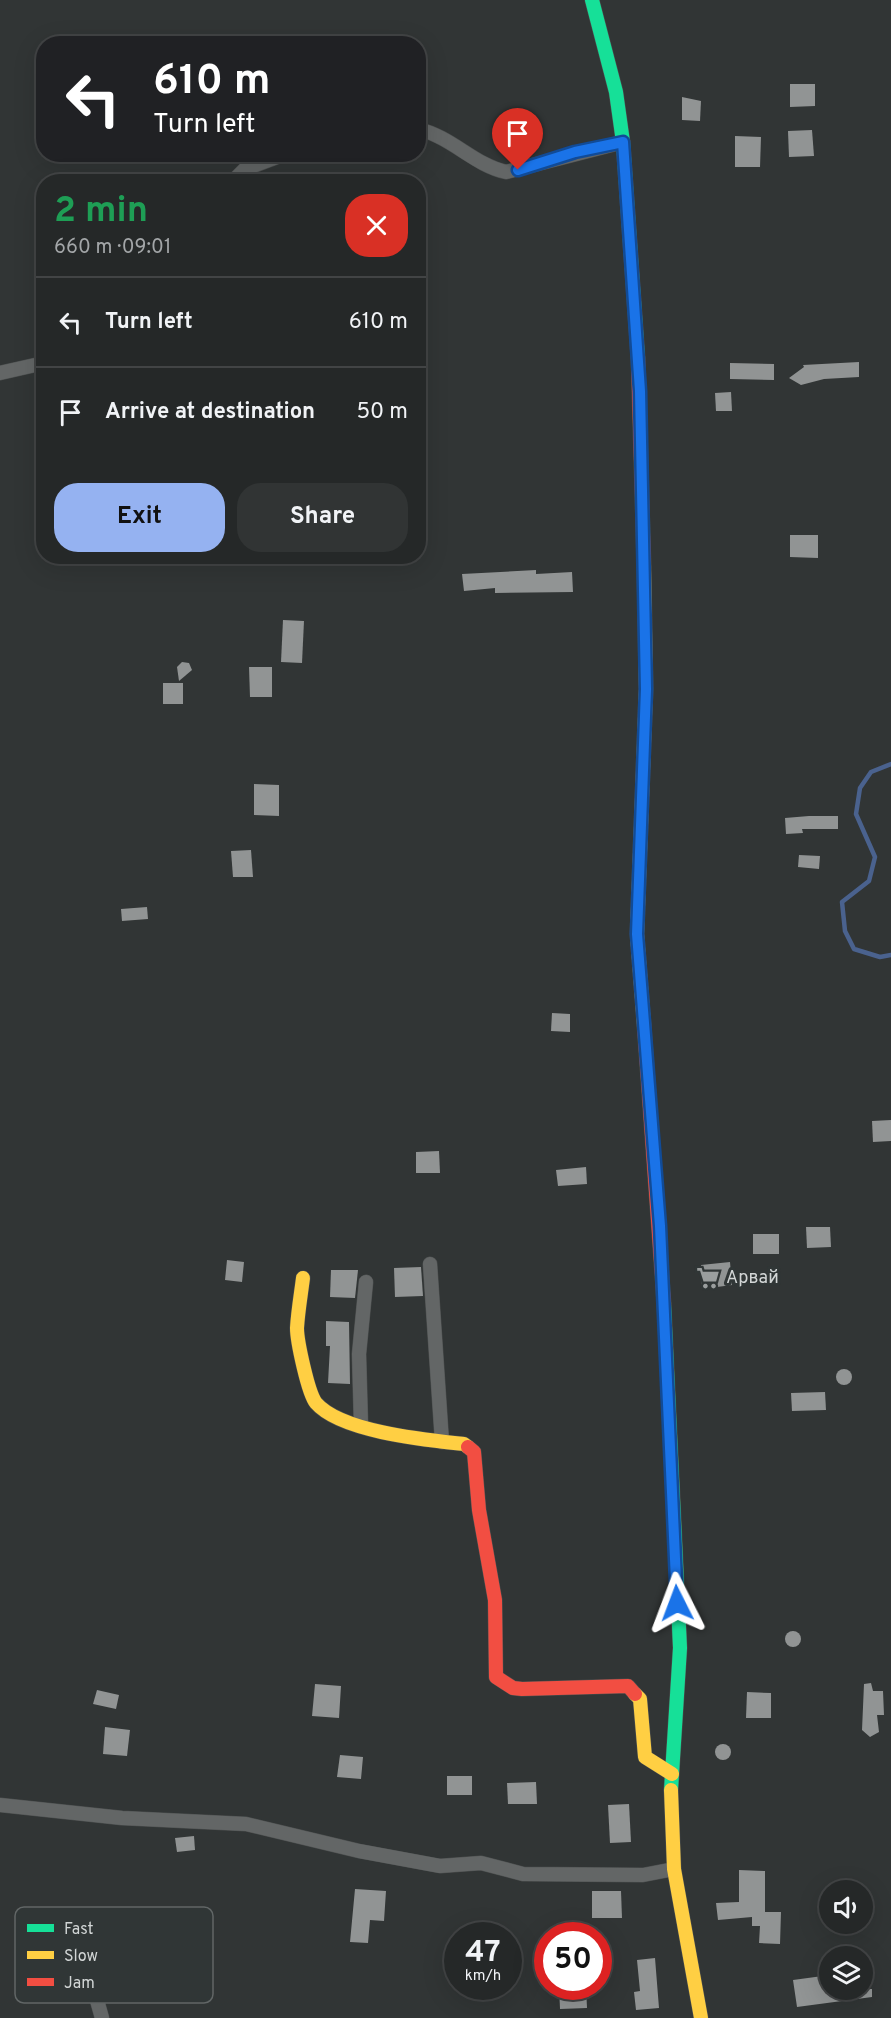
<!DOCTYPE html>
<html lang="en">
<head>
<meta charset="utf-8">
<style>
	body { margin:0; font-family:Overpass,sans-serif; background:#313434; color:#f1f3f6; height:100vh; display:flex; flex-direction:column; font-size:22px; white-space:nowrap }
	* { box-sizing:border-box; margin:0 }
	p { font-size:20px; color:#a3a6a8 }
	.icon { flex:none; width:33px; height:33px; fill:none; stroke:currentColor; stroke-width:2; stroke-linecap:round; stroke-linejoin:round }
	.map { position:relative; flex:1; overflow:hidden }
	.panel { position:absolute; left:36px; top:174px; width:390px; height:390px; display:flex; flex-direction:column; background:#252828; border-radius:24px; box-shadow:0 6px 24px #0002,0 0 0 2px #424445 }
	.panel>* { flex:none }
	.top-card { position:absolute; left:36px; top:36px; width:390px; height:126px; border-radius:24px; box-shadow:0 6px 24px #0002,0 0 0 2px #424445; background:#202124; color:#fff; overflow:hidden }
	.controls { position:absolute; left:819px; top:1880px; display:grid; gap:12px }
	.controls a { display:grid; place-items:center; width:54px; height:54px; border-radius:50%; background:#252828; box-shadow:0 6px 24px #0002,0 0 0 2px #424445; font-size:30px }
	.speed { position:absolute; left:444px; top:1922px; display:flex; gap:12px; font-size:30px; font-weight:700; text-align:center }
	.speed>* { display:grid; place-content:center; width:78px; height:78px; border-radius:50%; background:#252828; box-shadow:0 6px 24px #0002,0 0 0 2px #424445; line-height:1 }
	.speed small { font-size:15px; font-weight:400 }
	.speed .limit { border:9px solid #d22; background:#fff; color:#111 }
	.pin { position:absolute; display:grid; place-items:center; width:51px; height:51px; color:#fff; margin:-62px -26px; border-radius:50% 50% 50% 0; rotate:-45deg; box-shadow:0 0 6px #0007 }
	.pin .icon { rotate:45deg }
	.me { position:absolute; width:66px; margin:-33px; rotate:357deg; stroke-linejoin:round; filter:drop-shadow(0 0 4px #0008) }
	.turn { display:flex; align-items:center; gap:21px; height:126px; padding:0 18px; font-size:27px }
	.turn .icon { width:78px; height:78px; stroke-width:2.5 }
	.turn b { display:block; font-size:42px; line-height:51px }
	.round { display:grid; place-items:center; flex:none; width:63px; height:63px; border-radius:24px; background:#313434 }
	.head { display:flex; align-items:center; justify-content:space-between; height:102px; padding:0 18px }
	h1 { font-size:36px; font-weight:700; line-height:45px; color:#1e9e55 }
	.primary-button { display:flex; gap:12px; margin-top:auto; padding:12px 18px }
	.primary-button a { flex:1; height:69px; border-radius:24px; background:#95b2f1; color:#111; font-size:24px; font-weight:700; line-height:69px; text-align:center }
	.primary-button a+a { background:#313434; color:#f1f3f6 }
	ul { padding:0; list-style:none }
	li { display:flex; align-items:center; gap:18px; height:90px; padding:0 18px; border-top:2px solid #424445 }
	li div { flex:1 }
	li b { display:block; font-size:22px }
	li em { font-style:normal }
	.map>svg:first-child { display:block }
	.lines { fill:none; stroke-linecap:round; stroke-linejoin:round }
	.stream { stroke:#4a628e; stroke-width:4.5 }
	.building { fill:#919494 }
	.street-casing { stroke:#4e5151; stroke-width:15 }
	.fast-casing { stroke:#4e5151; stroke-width:15 }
	.slow-casing { stroke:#4e5151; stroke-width:15 }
	.jam-casing { stroke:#4e5151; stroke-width:15 }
	.street { stroke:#636666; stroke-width:14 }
	.fast { stroke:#16e098; stroke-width:14 }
	.slow { stroke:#ffcf43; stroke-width:14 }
	.jam { stroke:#f24e42; stroke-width:14 }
	.route-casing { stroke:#114b97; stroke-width:15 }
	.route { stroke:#1a73e8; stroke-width:10 }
	.labels { text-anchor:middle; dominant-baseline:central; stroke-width:6; stroke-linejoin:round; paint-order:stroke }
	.poi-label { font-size:18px; fill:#d2d6d6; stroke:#303636; text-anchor:start }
	.key { fill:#303636; stroke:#616666; stroke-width:1.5 }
	.key-label { font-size:16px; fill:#d2d6d6 }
</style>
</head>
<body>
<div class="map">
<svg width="891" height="2018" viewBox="0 0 891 2018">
	<rect width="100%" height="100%" fill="#313535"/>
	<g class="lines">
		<polyline class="stream" points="891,764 871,772 860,788 856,814 875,857 869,881 842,902 845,931 854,949 880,957 891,955"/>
	</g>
	<g class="building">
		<polygon points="790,84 815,84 815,106 790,107"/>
		<polygon points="682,97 701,101 700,121 682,120"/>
		<polygon points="812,130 814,156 789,157 788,131"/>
		<polygon points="735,136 761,137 760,167 735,167"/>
		<polygon points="859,362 859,377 824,379 801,385 789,378 804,367 803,365"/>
		<polygon points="730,363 774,364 774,380 730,379"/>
		<polygon points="731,392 732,411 716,411 715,393"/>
		<polygon points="790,535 818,535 818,558 790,557"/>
		<polygon points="536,570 536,574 572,572 573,592 495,593 495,588 464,591 462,574"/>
		<polygon points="283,620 304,621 302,663 281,662"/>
		<polygon points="182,662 189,663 192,670 179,681 177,667"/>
		<polygon points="249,667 272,667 272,697 250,697"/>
		<rect x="163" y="683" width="20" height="21"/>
		<polygon points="254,784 279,785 279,816 254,815"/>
		<polygon points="809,816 838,816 838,829 802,829 803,833 786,834 785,818"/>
		<polygon points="251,850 253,877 233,877 231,851"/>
		<polygon points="799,855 820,856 819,869 798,867"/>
		<polygon points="147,907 148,919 122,921 121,909"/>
		<polygon points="552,1013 570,1014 570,1032 551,1031"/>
		<polygon points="891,1120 891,1141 873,1142 872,1121"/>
		<polygon points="439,1151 440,1173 416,1173 416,1152"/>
		<polygon points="586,1167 587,1184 558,1186 556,1170"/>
		<polygon points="806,1227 830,1227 831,1247 807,1248"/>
		<rect x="753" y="1234" width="26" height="20"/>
		<polygon points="227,1260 244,1262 242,1282 225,1280"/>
		<polygon points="730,1262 732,1285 702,1289 701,1265"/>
		<polygon points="421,1267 423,1296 395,1297 394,1268"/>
		<polygon points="331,1270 358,1270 355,1298 330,1297"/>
		<polygon points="326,1321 349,1322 350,1384 328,1383 330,1346 326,1346"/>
		<circle cx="844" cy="1377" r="8"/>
		<polygon points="825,1392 826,1410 792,1411 791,1393"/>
		<circle cx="793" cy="1639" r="8"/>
		<polygon points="871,1683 873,1691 883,1691 884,1715 877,1715 879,1732 870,1737 862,1730 864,1684"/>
		<polygon points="315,1684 341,1686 339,1718 312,1716"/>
		<polygon points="97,1690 119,1695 116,1709 93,1704"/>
		<polygon points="747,1692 771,1693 771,1718 746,1718"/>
		<polygon points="105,1727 130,1730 127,1756 103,1754"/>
		<circle cx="723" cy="1752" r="8"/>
		<polygon points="340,1755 363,1757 361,1779 337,1777"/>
		<rect x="447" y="1776" width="25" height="19"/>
		<polygon points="536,1782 537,1804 508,1804 507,1783"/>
		<polygon points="629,1804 631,1842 610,1843 608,1805"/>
		<polygon points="194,1836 195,1850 177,1852 175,1838"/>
		<polygon points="739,1870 765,1871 765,1912 781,1912 780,1944 759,1943 760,1926 752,1926 752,1917 718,1920 716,1903 739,1902"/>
		<polygon points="355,1889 386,1891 384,1921 370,1920 368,1943 350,1942"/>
		<polygon points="592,1891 621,1891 622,1918 592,1918"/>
		<polygon points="655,1958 659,2008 636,2010 634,1992 640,1991 637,1960"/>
		<polygon points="830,1975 830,1989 872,1989 872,1997 797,2007 793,1980"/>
		<polygon points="559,1986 586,1986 587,2008 560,2009"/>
	</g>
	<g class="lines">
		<g class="street-casing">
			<g id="street">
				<path d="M418 129C452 137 474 165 506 172L623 142"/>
				<polyline points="232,182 245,169 285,154"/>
				<polyline points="0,373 44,363"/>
				<polyline points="430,1264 442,1442"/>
				<polyline points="361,1425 359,1354 366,1282"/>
				<polyline points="0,1805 122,1818 246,1824 359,1851 440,1866 481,1863 523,1874 643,1875 674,1869"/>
				<polyline points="102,2018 91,1979 96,1973 116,1967"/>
			</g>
		</g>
		<g class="fast-casing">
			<g id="fast">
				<polyline points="592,0 616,92 623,142 638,358"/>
				<polyline points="664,1304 680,1648 671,1790"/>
			</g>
		</g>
		<g class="slow-casing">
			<g id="slow">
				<polyline points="644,567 646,689 637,934 644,1025"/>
				<path d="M303 1278C301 1294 298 1311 297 1328 297 1341 308 1393 316 1403 341 1432 427 1440 464 1444L468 1447"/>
				<polyline points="635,1694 640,1699 645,1757 672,1774"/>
				<polyline points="671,1790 674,1869 701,2018"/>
			</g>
		</g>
		<g class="jam-casing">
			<g id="jam">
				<polyline points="638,358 644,567"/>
				<polyline points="644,1025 664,1304"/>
				<polyline points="468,1447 474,1452 479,1510 495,1600 496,1677 513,1688 522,1689 628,1686 635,1694"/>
			</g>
		</g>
		<use href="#street" class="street"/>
		<use href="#fast" class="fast"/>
		<use href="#slow" class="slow"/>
		<use href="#jam" class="jam"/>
	</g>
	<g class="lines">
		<g class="route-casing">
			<polyline id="route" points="518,170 575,152 623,142 640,391 646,689 637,934 660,1226 677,1603"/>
		</g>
		<use href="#route" class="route"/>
	</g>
	<defs>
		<g id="supermarket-bare" transform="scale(1.8)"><path d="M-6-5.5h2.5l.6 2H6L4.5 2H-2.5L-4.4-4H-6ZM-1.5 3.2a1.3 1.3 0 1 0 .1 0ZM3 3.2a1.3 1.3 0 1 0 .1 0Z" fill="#9a9e9e" stroke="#303636" stroke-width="2.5" paint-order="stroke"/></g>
	</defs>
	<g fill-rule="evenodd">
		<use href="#supermarket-bare" x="708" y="1278"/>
	</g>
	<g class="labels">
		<g class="poi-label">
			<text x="726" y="1278">Арвай</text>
		</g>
	</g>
	<rect x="15" y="1907" width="198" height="96" rx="9" class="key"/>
	<rect x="27" y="1924" width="27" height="8" fill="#16e098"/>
	<rect x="27" y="1951" width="27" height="8" fill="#ffcf43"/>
	<rect x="27" y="1978" width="27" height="8" fill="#f24e42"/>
	<g class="key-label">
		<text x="64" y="1934">Fast</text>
		<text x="64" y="1961">Slow</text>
		<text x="64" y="1988">Jam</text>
	</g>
</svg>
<div class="controls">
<a><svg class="icon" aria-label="sound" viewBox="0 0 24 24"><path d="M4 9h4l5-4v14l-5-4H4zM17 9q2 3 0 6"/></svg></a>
<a><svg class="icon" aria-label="layers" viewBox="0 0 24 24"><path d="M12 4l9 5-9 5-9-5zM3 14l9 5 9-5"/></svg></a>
</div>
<div class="speed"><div>47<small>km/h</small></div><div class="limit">50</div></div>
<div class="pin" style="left:518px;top:170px;background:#d93025"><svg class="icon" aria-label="arrive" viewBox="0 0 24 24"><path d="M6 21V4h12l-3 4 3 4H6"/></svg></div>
<svg class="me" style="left:677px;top:1603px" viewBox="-20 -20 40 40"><path d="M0-17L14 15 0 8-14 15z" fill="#1a73e8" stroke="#fff" stroke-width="4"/></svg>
<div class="top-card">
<div class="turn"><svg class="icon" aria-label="left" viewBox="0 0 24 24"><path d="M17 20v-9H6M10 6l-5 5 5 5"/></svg><div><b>610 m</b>Turn left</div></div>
</div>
<section class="panel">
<div class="head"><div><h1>2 min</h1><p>660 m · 09:01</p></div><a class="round" style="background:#d93025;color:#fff"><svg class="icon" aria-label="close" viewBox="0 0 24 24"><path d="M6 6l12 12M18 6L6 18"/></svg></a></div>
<ul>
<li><svg class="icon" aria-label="left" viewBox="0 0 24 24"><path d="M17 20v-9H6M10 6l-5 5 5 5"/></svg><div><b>Turn left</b></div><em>610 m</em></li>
<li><svg class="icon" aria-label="arrive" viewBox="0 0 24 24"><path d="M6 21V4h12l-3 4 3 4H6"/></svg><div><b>Arrive at destination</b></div><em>50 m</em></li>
</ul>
<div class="primary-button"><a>Exit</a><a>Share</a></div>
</section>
</div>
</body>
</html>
